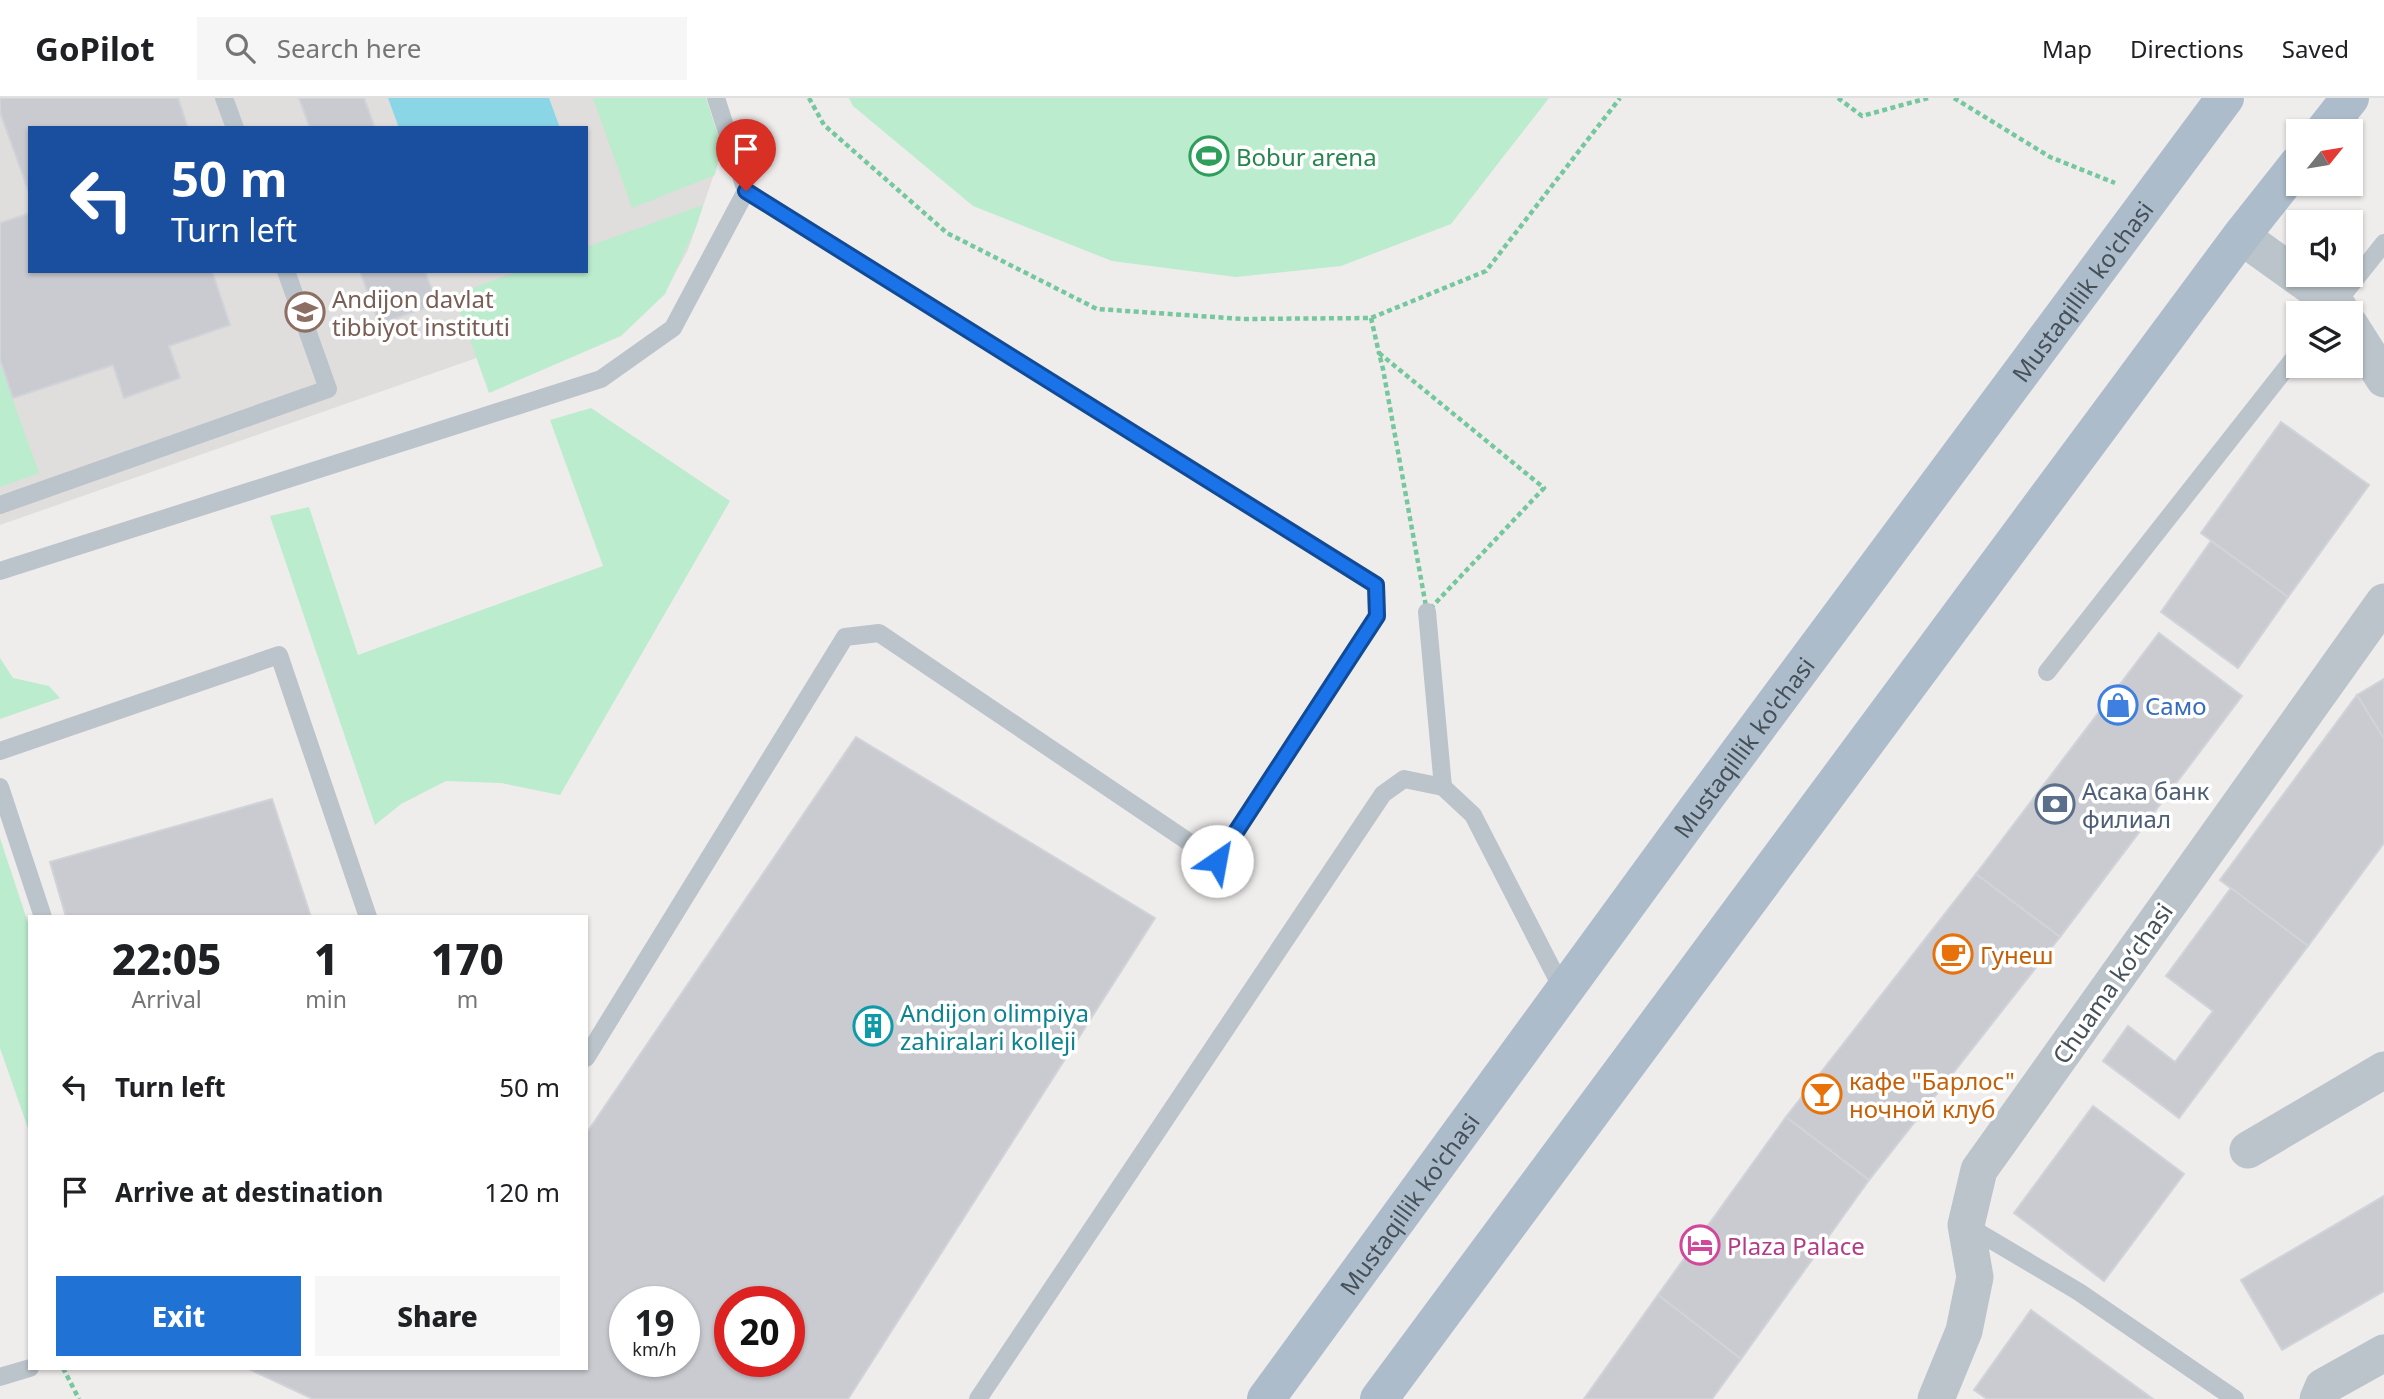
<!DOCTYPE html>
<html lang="en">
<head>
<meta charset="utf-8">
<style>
	body { margin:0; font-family:"Noto Sans",sans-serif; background:#f6f6f6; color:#202124; height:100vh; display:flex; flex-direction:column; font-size:26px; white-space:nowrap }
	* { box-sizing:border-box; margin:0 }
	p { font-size:23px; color:#757577 }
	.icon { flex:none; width:38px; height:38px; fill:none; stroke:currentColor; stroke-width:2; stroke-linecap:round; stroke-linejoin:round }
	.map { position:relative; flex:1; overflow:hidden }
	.drawer { position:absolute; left:28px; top:817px; width:560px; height:455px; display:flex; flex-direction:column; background:#fff; border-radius:0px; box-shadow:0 2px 5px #0004 }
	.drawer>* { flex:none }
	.banner { position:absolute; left:28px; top:28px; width:560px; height:147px; border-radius:0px; box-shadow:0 2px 5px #0004; background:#1a4fa0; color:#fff; overflow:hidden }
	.needle { width:46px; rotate:60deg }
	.controls { position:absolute; left:2286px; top:21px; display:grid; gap:14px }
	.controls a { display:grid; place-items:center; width:77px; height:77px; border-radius:0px; background:#fff; box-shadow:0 2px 5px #0004; font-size:35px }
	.speed { position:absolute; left:609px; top:1188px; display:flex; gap:14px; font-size:35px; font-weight:700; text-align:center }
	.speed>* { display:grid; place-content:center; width:91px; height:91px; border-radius:50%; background:#fff; box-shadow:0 2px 5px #0004; line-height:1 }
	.speed small { font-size:18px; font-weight:400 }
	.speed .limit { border:10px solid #d22; background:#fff; color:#111 }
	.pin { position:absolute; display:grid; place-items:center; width:60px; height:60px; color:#fff; margin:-72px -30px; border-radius:50% 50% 50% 0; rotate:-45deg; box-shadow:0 0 7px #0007 }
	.pin .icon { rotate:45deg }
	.me { position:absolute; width:77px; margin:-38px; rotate:33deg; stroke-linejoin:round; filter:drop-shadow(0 0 5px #0008) }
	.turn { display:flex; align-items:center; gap:24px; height:147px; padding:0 28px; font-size:32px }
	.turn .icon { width:91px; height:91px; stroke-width:2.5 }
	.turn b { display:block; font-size:49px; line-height:60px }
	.eta { display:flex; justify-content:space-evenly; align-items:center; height:119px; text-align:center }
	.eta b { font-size:42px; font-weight:800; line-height:49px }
	.button { display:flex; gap:14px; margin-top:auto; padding:14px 28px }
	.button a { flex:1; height:80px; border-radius:0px; background:#2073d5; color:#fff; font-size:28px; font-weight:800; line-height:80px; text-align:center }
	.button a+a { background:#f6f6f6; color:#202124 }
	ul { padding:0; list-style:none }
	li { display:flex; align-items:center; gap:21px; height:105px; padding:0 28px }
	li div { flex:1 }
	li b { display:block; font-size:26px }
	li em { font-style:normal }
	header { display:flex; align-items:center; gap:42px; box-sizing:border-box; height:98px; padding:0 35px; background:#fff; border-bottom:2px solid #e0e0e0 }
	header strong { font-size:33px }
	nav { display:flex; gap:38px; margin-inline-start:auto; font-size:24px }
	.search { width:490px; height:63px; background:#f6f6f6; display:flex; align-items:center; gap:18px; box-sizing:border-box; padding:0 24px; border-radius:0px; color:#757577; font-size:26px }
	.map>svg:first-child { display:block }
	.education { fill:#e0dddd; fill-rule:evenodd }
	.green { fill:#bbeccd }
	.water { fill:#8ad6e7 }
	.building { fill:#c9cbd1; stroke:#d0d3d8; stroke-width:2; fill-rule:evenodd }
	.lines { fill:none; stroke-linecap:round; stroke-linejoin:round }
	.path { stroke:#75c89d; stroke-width:4.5; stroke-dasharray:5 3.5; stroke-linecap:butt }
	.service { stroke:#bbc4cb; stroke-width:18 }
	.minor { stroke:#bbc4cb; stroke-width:37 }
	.primary { stroke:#acbcca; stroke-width:38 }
	.route-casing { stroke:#114b97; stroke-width:18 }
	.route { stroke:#1a73e8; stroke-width:12 }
	.labels { text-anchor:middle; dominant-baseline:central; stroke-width:7; stroke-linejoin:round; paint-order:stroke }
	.leisure-label { font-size:24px; fill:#27864d; stroke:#fff; text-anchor:start }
	.street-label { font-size:24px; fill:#455058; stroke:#fff }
	.education-label { font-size:24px; fill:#785e54; stroke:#fff; text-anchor:start }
	.shop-label { font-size:24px; fill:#366cbe; stroke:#fff; text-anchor:start }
	.service-label { font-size:24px; fill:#4e5e75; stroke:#fff; text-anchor:start }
	.food-label { font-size:24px; fill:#c56008; stroke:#fff; text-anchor:start }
	.culture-label { font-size:24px; fill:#0d838f; stroke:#fff; text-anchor:start }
	.hotel-label { font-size:24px; fill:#b23c85; stroke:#fff; text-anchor:start }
</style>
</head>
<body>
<header>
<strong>GoPilot</strong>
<div class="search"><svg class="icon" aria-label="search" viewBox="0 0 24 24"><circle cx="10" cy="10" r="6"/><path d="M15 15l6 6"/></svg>Search here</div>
<nav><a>Map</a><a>Directions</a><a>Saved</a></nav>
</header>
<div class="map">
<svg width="2384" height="1301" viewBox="0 0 2384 1301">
	<rect width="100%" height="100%" fill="#efecec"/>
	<path class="education" d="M0 0H705L722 53 688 152 665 194 0 427ZM30 30H586V173H30Z"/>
	<g class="green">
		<polygon points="593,0 706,0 721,46 715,77 632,110"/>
		<polygon points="849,0 1549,0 1451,126 1341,168 1236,179 1112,163 973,108 853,8"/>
		<polygon points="703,107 696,129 665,196 621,238 489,295 454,197 519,173 586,173 586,149"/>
		<polygon points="0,266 39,375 0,389"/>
		<polygon points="591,310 730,403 560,697 501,685 446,683 401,706 375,727 270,418 309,409 358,557 603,468 550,322"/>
		<polygon points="0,560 13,580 49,588 60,600 0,621"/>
		<polygon points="0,740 30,831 30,1036 0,950"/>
	</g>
	<polygon class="water" points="388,0 549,0 560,30 399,30"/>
	<g class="building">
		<polygon points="0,0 178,0 188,30 30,30 30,97 0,14"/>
		<polygon points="299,0 364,0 375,30 310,30"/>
		<polygon points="30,115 30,173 212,173 230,227 169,248 180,280 124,300 113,267 13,300 0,261 0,125"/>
		<polygon points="360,173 425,173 437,206 379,226"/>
		<polygon points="2281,324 2369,387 2288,499 2201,435"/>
		<polygon points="2211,443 2288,499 2238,570 2161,514"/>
		<polygon points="2159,535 2242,598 2060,839 1976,776"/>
		<polygon points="2384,581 2384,641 2357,597"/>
		<polygon points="2357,597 2384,641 2384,745 2308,848 2220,782"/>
		<path d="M856 639 1155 820 848 1301H313L247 1270H586V1036ZM625 1204H684V1264H625ZM730 1204H789V1264H730Z"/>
		<polygon points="272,701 311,819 66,819 50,764"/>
		<polygon points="1976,776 2060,839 1869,1082 1786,1019"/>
		<polygon points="2231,790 2308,848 2179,1020 2103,963 2128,928 2175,964 2213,913 2166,878"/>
		<polygon points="2093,1008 2184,1076 2104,1183 2014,1115"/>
		<polygon points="1786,1019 1869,1082 1741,1261 1658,1197"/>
		<polygon points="2384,1098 2384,1193 2282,1252 2241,1182"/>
		<polygon points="1658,1197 1741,1261 1712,1301 1584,1301"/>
		<polygon points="2031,1212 2153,1301 1987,1301 1974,1292"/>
	</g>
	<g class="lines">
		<g class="path">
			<polyline points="809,0 824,27 947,135 1097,211 1243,221 1371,220 1486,173 1620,0"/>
			<polyline points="1838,0 1862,18 1928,0"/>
			<polyline points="1954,0 2050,59 2115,85"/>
			<polyline points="1371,220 1379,255"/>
			<polygon points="1379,255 1544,390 1427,514 1383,271"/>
			<polyline points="63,1270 79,1301"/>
		</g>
		<g class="service">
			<polyline points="224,0 235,30"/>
			<polyline points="2334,208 2384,145"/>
			<polyline points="0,407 328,291 286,173"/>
			<polyline points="0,473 601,281 673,230 746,93 716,0"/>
			<polyline points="1427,514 1443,689"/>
			<polyline points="2047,574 2298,255"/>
			<polyline points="0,653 279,557 368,819"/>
			<polyline points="0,689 43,819"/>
			<polyline points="586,960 845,539 879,535 1217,763 1377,518 1376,487 746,93"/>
			<polyline points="1966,1127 2079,1194 2235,1301"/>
			<polyline points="0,1279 30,1270"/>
			<polyline points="978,1301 1383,696 1404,681 1443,689 1473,717 1564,894"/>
		</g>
		<g class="minor">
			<polyline points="2241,138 2336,206 2342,215"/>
			<polyline points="2350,227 2384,281"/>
			<polyline points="2248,1052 2384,972"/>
			<polyline points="1936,1301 1964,1233 1975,1179 1966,1127 1979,1072 2384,504"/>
			<polyline points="2318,1301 2323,1289 2384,1255"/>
		</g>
		<g class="primary">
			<polyline points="2324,33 2350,0"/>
			<path id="s1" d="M1266 1301 1699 708 2225 0"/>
			<polyline points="1379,1301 2241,138 2298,66"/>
		</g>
	</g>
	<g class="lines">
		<g class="route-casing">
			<polyline id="route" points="746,93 1376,487 1377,518 1217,763"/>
		</g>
		<use href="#route" class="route"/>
	</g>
	<defs>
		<g id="stadium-ring" transform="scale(2.0125)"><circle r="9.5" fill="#fff" stroke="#2e9e5b" stroke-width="1.5"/><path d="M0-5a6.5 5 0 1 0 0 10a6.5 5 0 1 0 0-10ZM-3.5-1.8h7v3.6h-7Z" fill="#2e9e5b"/></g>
		<g id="university-ring" transform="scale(2.0125)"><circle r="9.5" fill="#fff" stroke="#8d6e63" stroke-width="1.5"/><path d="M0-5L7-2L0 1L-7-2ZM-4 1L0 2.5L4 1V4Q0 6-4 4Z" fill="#8d6e63"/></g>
		<g id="shop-ring" transform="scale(2.0125)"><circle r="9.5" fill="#fff" stroke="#3f7fe0" stroke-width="1.5"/><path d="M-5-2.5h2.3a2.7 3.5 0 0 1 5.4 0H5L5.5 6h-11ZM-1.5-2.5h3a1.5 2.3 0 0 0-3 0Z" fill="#3f7fe0"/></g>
		<g id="bank-ring" transform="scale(2.0125)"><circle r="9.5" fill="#fff" stroke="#5c6f8a" stroke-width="1.5"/><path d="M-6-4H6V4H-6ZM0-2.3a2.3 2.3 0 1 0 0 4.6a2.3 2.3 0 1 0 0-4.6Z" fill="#5c6f8a"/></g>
		<g id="cafe-ring" transform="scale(2.0125)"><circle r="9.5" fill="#fff" stroke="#e8710a" stroke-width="1.5"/><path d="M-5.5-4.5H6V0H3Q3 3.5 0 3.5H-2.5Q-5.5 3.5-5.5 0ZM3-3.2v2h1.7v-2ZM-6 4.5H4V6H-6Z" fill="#e8710a"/></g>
		<g id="building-ring" transform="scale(2.0125)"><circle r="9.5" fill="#fff" stroke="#0f9aa8" stroke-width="1.5"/><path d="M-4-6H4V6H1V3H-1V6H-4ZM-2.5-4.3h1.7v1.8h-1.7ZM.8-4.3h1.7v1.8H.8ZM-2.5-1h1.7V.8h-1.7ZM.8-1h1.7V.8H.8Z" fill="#0f9aa8"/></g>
		<g id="bar-ring" transform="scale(2.0125)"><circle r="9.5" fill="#fff" stroke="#e8710a" stroke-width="1.5"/><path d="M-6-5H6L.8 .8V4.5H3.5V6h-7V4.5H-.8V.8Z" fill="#e8710a"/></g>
		<g id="hotel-ring" transform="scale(2.0125)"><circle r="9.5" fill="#fff" stroke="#d1479c" stroke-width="1.5"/><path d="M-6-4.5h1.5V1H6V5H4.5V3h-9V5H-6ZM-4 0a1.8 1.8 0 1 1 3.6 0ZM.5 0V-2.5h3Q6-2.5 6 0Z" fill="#d1479c"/></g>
	</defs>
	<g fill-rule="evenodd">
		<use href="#stadium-ring" x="1209" y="58"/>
		<use href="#university-ring" x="305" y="214"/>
		<use href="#shop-ring" x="2118" y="607"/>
		<use href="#bank-ring" x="2055" y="706"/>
		<use href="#cafe-ring" x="1953" y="856"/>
		<use href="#building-ring" x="873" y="928"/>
		<use href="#bar-ring" x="1822" y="996"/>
		<use href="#hotel-ring" x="1700" y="1147"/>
	</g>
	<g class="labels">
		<g class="leisure-label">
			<text x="1236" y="58">Bobur arena</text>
		</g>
		<g class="street-label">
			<text stroke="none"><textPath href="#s1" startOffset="1376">Mustaqillik ko'chasi</textPath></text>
			<text stroke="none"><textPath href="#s1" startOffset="808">Mustaqillik ko'chasi</textPath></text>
			<text transform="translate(2112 885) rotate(-55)">Chuama koʻchasi</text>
			<text stroke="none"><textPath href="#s1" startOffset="242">Mustaqillik ko'chasi</textPath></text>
		</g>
		<g class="education-label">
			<text x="332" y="200">Andijon davlat<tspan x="332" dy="28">tibbiyot instituti</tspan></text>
		</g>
		<g class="shop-label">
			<text x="2145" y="607">Само</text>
		</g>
		<g class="service-label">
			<text x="2082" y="692">Асака банк<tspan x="2082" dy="28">филиал</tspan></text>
		</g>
		<g class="food-label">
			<text x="1980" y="856">Гунеш</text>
			<text x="1849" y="982">кафе "Барлос"<tspan x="1849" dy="28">ночной клуб</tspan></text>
		</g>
		<g class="culture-label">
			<text x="900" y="914">Andijon olimpiya<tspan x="900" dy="28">zahiralari kolleji</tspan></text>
		</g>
		<g class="hotel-label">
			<text x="1727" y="1147">Plaza Palace</text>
		</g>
	</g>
</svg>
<div class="controls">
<a><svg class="needle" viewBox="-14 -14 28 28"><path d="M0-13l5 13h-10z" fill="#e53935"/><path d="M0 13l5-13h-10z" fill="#757577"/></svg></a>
<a><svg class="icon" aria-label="sound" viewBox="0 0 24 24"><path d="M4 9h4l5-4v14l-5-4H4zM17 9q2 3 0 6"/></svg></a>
<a><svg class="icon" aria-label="layers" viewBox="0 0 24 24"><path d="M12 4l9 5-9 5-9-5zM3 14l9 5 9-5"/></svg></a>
</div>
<div class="speed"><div>19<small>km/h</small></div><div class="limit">20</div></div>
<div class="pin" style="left:746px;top:93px;background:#d93025"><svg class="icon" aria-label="arrive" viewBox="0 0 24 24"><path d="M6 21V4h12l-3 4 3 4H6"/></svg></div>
<svg class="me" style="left:1217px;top:763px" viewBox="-20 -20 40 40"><circle r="19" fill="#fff"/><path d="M0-13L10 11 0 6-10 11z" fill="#1a73e8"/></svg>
<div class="banner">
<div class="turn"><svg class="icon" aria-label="left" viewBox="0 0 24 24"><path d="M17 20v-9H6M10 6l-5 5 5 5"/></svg><div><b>50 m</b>Turn left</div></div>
</div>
<section class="drawer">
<div class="eta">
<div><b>22:05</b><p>Arrival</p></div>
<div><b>1</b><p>min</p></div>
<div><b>170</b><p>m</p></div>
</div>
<ul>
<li><svg class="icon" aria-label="left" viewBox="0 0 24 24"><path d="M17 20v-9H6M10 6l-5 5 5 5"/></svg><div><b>Turn left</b></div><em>50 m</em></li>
<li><svg class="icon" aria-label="arrive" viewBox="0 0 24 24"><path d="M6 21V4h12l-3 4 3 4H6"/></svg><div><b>Arrive at destination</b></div><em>120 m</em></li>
</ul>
<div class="button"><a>Exit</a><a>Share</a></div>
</section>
</div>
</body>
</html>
